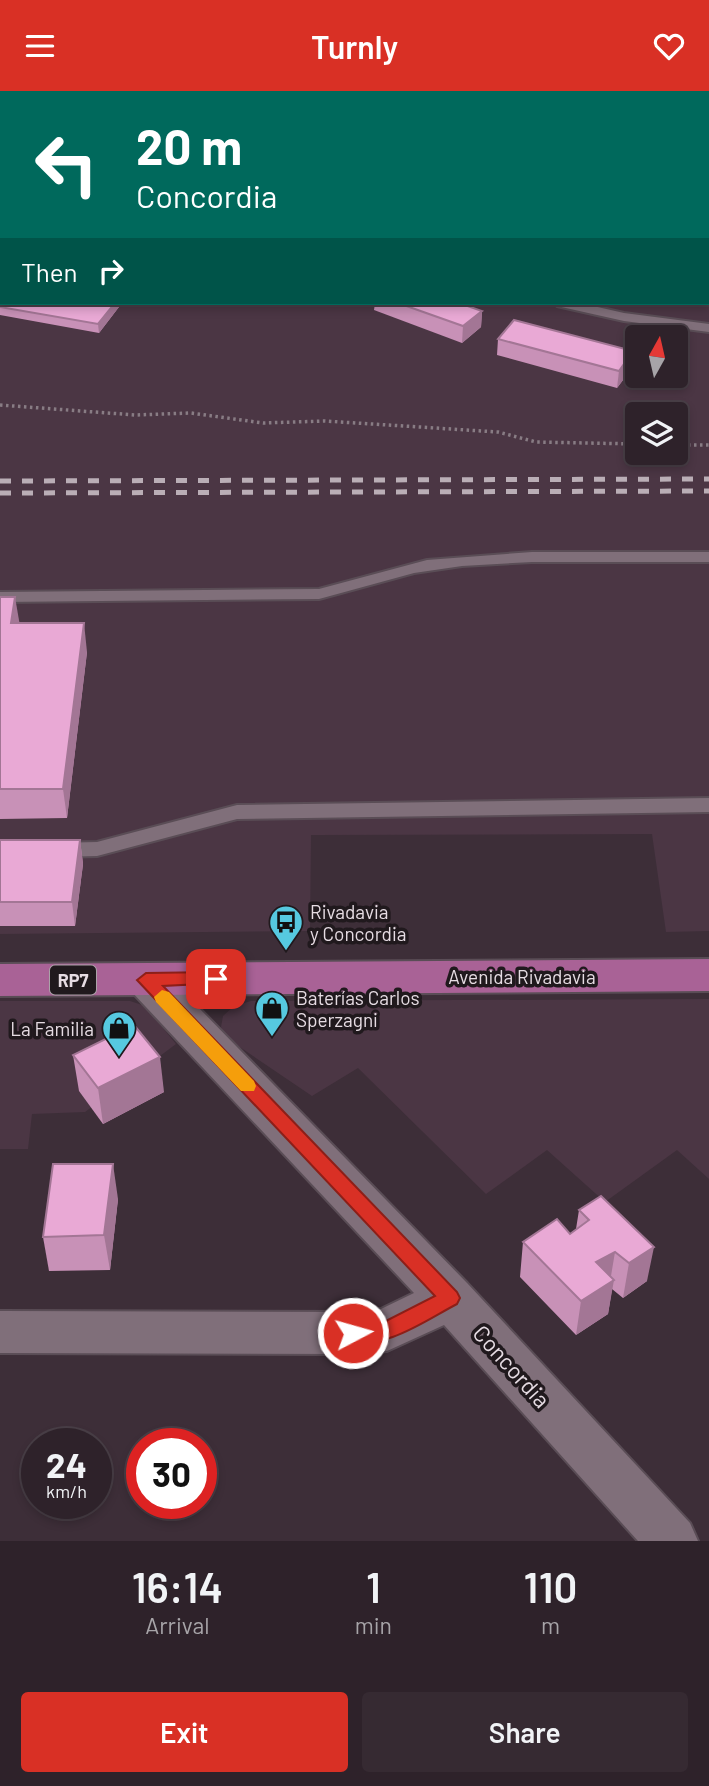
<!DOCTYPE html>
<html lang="en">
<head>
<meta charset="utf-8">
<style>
	body { margin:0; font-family:Barlow,sans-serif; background:#362a32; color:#f1f3f6; height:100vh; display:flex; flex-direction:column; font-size:26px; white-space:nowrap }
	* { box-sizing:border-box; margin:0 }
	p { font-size:23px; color:#a7a4a8 }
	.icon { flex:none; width:38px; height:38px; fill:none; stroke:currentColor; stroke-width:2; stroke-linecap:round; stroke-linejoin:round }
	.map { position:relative; height:1450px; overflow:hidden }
	.details { display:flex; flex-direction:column; background:#2e222a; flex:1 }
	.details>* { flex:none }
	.guide { position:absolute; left:0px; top:0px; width:710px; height:214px; box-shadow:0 4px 10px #0003,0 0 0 2px #493f47; background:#00695c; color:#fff; overflow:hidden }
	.needle { width:46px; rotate:8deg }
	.controls { position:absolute; left:625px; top:234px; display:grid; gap:14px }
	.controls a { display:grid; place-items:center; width:63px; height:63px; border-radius:7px; background:#2e222a; box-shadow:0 4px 10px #0003,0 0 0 2px #493f47; font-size:35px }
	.speed { position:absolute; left:21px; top:1337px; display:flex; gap:14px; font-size:35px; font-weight:700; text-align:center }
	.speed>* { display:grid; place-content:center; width:91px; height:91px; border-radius:50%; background:#2e222a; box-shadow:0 4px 10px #0003,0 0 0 2px #493f47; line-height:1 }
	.speed small { font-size:18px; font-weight:400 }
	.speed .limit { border:10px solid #d22; background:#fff; color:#111 }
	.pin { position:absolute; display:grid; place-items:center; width:60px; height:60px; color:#fff; margin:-30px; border-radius:14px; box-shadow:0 4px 10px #0006 }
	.me { position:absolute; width:77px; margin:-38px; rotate:84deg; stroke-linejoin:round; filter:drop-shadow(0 0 5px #0008) }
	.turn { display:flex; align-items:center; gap:24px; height:147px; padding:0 21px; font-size:32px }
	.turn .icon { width:91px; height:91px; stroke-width:2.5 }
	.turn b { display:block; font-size:49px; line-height:60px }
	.then { display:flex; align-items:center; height:66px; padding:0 21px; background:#0003; gap:14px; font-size:26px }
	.eta { display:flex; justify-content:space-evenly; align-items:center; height:119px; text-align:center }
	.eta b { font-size:42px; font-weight:600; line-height:49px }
	.action { display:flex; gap:14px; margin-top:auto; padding:14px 21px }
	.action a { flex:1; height:80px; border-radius:7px; background:#d93025; color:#fff; font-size:28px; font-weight:600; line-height:80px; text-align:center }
	.action a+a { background:#362a32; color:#f1f3f6 }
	header { display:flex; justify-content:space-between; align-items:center; height:91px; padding:0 21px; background:#d93025; color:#fff; font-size:32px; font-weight:600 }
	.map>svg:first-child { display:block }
	.built { fill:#4b3644; fill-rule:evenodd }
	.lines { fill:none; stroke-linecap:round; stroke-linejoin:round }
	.lane-casing { stroke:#5a4d56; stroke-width:4 }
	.street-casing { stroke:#5a4d56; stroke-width:4 }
	.primary-casing { stroke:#5a4d56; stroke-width:4 }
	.path { stroke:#887c84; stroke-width:3.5; stroke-dasharray:2.5 3.5; stroke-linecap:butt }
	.lane { fill:#806f7a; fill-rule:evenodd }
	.street { fill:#806f7a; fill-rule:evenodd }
	.primary { fill:#a96296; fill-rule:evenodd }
	.rail-far1 { stroke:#baaeb6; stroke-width:3.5; stroke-dasharray:9 9; stroke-linecap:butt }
	.rail { stroke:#baaeb6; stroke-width:5; stroke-dasharray:11 11; stroke-linecap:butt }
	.wall { fill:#c891b7 }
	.shaded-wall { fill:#a37695 }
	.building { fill:#e9a9d5; stroke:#a37695; stroke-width:2 }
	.route { fill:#d93025; stroke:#8d1f18; stroke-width:2 }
	.slow { fill:#f59e0b }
	.labels { text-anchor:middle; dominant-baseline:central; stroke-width:7; stroke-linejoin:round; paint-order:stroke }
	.shield { fill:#20191d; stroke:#aba2a8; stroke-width:2 }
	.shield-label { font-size:18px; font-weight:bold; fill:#e6dce3 }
	.poi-label { font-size:19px; fill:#e6dce3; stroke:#20191d; text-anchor:start }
	.street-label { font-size:19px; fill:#e6dce3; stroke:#20191d }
	.near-street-label { font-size:23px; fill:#e6dce3; stroke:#20191d }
</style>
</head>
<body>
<header><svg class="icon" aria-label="menu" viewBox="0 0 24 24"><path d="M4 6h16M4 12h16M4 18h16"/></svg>Turnly<svg class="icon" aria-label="heart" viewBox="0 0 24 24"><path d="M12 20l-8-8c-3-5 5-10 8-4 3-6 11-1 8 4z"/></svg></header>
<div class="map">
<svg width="709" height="1450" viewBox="0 0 709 1450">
	<rect width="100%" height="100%" fill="#3d2e38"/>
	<g class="built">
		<path d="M0 0 346 2H2V212H709V102V840L666 841 652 743 311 744 310 840 0 843ZM637 247H676V285H637ZM637 324H676V362H637Z"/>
		<polygon points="709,908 709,1088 677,1059 605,1111 547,1059 486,1103 358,977 312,1005 225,946 221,936 223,925 234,915 251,910"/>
		<polygon points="0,910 130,910 145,915 176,953 85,1021 32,1023 28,1058 0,1058"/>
	</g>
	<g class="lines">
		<g class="lane-casing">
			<g id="lane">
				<polygon points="230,0 246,0 247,2 231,2"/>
				<rect x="0" y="34" width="2" height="8"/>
				<polygon points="555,212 580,212 624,222 709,233 709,241 624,230 557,215"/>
				<polygon points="532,461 709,461 709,471 532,471 462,475 414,482 319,508 0,511 0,501 319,498 427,469"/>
				<polygon points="709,707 709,721 237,728 97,765 57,766 47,759 57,752 97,751 237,714"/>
			</g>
		</g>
		<g class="street-casing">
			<g id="street">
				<polygon points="468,0 497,0 498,2 469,2"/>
				<polygon points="146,873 161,878 467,1192 690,1432 698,1450 638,1450 444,1234 387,1260 353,1263 0,1262 0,1220 353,1221 381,1218 414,1202 131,900 125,889 131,878"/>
			</g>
		</g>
		<g class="primary-casing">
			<polygon id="primary" points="709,868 709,900 0,905 0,873"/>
		</g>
		<g class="path">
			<polyline points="0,314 135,324 191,322 263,332 325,330 498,341 536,351 637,353"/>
			<polyline points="676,354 709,354"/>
		</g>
		<use href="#lane" class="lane"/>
		<use href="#street" class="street"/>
		<use href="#primary" class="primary"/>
		<g class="rail-far1">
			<polyline points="205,0 210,2"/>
			<polyline points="311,0 317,2"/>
		</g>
		<g class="rail">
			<polyline points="0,390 709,388"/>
			<polyline points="0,402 709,400"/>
		</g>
	</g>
	<g class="wall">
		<polygon points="0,132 122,212 99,242 0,224"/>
		<polygon points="375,212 459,212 482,220 481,236 462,252 374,219"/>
		<polygon points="498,248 633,260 632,277 617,297 497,264"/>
		<polygon points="0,506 19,532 87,561 67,727 0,728"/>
		<polygon points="0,749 80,749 83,773 75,835 0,835"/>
		<polygon points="73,964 164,1001 103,1033 79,1000"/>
		<polygon points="118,1108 110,1179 49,1180 43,1146"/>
		<polygon points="579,1119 647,1190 623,1207 612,1198 608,1223 576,1244 520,1186 523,1151 570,1143 576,1138"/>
	</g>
	<g class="shaded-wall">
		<polygon points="115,212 122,212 99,242 98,233"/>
		<polygon points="482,220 481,236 462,252 463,235"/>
		<polygon points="633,260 632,277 617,297 619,280"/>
		<polygon points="15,506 20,535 11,532"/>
		<polygon points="84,532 87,561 67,727 63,698"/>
		<polygon points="80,749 83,773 75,835 72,811"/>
		<polygon points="160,966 164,1001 103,1033 98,997"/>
		<polygon points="113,1073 118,1108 110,1179 104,1144"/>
		<polygon points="654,1156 647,1190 623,1207 629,1172"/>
		<polygon points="615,1161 610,1191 614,1189 608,1223 576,1244 581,1210 596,1171"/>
	</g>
	<g class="building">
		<polygon points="0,132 2,132 2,212 115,212 98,233 0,216"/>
		<polygon points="398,212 459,212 482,220 463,235"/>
		<polygon points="514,229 633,260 619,280 498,248"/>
		<polygon points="0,506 15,506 11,532 84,532 63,698 0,698"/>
		<polygon points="0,749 80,749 72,811 0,811"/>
		<polygon points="134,934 160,966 98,997 73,964"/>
		<polygon points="53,1073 113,1073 104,1144 43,1146"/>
		<polygon points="601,1105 654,1156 629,1172 615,1161 596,1171 614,1189 581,1210 523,1151 557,1128 570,1143 589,1129 579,1119"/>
	</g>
	<path class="route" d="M216 881 225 888 222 892 163 895 457 1201 460 1207 457 1213C426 1229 382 1262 346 1248L343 1242 346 1236 384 1231 435 1205 137 889 146 882Z"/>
	<polygon class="slow" points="162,899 169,901 254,990 256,995 254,1000 241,1000 156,911 154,906"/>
	<defs>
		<g id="bus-pin" transform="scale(1.75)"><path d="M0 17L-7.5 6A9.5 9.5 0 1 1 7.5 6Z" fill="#56c9e0" stroke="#20191d"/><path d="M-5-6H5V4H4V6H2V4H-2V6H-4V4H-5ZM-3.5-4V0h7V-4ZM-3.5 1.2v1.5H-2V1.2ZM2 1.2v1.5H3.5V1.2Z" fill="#111"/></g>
		<g id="shop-pin" transform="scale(1.75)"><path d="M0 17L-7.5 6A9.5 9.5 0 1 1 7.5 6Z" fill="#56c9e0" stroke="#20191d"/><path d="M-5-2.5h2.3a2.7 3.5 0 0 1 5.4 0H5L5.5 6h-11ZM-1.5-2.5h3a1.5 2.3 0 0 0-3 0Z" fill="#111"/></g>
	</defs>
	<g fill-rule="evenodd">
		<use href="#bus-pin" x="286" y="831"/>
		<use href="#shop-pin" x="272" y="917"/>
		<use href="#shop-pin" x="119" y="937"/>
	</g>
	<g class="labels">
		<rect class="shield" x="50" y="874.5" width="46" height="29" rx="5"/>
		<g class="shield-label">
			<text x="73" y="889">RP7</text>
		</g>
		<g class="poi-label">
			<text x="310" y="820">Rivadavia<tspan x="310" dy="22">y Concordia</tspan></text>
			<text x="296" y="906">Baterías Carlos<tspan x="296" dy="22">Sperzagni</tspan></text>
			<text x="94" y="937" text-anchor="end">La Familia</text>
		</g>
		<g class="street-label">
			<text x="522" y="885">Avenida Rivadavia</text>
		</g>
		<g class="near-street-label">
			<text transform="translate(512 1275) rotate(48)">Concordia</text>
		</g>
	</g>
</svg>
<div class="controls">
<a><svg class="needle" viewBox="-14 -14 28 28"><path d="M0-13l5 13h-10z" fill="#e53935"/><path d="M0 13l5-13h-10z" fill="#a7a4a8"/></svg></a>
<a><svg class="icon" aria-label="layers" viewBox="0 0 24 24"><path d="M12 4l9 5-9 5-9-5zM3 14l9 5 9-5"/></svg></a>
</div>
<div class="speed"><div>24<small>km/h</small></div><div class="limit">30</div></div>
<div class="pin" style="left:216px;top:888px;background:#d93025"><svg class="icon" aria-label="arrive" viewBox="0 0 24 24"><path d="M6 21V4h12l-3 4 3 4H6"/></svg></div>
<svg class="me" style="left:353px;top:1242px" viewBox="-20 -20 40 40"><circle r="17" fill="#d93025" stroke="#fff" stroke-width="3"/><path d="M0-11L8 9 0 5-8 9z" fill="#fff"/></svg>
<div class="guide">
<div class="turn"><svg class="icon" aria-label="left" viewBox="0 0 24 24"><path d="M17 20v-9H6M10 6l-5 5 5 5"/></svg><div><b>20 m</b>Concordia</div></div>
<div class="then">Then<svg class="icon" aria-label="right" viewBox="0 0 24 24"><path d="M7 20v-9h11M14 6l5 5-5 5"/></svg></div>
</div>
</div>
<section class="details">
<div class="eta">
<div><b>16:14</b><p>Arrival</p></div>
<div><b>1</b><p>min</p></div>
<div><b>110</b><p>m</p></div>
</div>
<div class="action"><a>Exit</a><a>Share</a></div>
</section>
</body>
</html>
